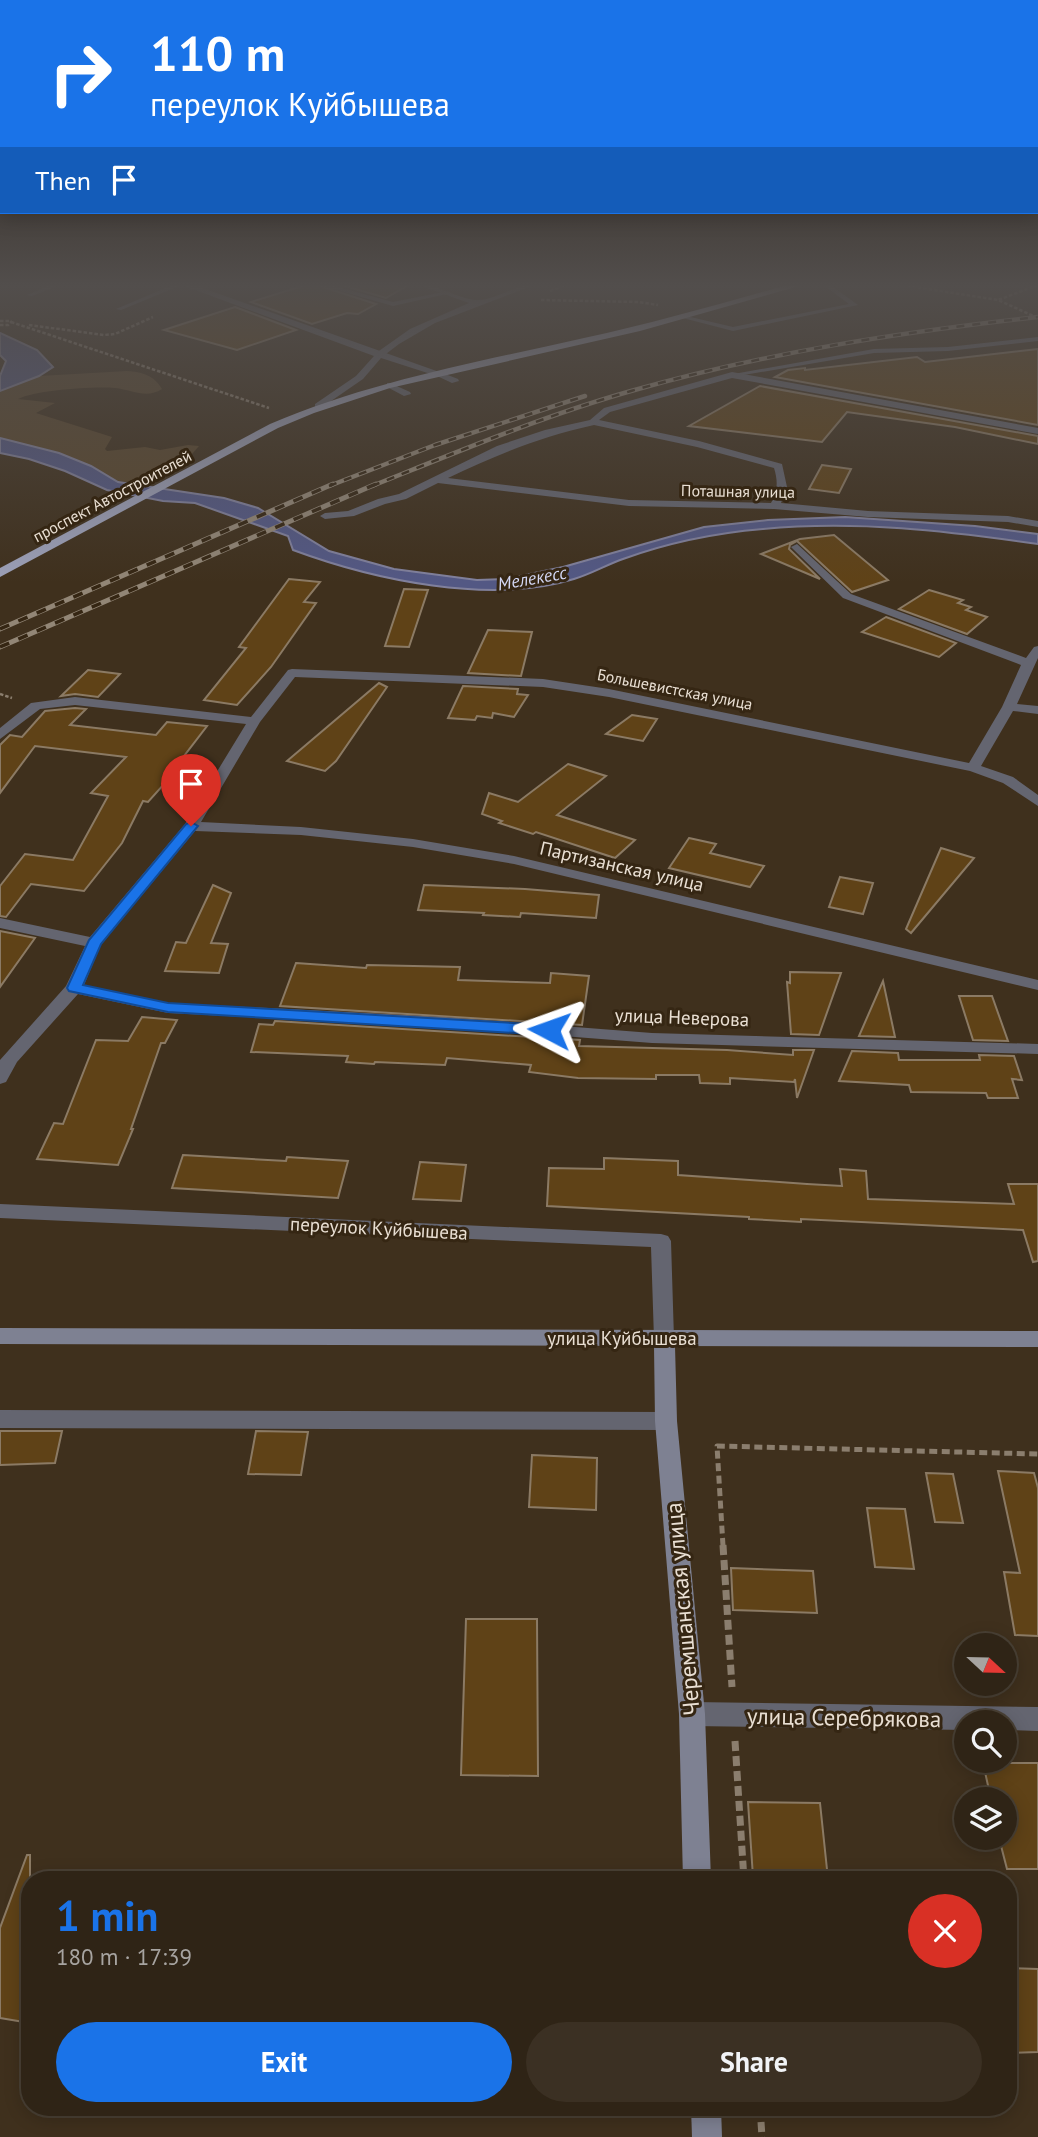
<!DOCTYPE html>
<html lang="en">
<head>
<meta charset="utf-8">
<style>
	body { margin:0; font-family:"PT Sans",sans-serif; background:#3b3023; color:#f1f3f6; height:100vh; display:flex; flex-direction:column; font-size:26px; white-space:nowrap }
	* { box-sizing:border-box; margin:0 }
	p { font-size:23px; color:#a7a4a1 }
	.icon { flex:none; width:38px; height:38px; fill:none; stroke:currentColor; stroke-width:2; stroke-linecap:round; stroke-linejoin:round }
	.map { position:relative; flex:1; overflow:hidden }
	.details { position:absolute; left:21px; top:1871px; width:996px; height:245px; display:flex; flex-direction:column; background:#2f2416; border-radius:28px; box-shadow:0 4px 18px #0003,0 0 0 2px #4a4135 }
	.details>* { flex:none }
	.guide { position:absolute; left:0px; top:0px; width:1040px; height:214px; box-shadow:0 4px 18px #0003,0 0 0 2px #4a4135; background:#1a73e8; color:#fff; overflow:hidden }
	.needle { width:46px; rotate:112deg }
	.tools { position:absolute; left:954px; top:1633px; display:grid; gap:14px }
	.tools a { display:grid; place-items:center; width:63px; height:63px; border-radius:50%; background:#2f2416; box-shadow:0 4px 18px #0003,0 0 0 2px #4a4135; font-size:35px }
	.pin { position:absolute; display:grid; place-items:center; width:60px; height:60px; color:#fff; margin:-72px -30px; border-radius:50% 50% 50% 0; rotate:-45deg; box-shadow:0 0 7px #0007 }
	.pin .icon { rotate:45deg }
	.me { position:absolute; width:77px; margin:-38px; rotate:274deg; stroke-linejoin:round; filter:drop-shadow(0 0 5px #0008) }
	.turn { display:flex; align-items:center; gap:24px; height:147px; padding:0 35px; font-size:32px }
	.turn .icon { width:91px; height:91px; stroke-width:2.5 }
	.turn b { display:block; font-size:49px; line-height:60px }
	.then { display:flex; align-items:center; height:66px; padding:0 35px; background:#0003; gap:14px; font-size:26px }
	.round { display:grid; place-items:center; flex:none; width:74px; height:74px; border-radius:37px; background:#3b3023 }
	.summary { display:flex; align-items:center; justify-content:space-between; height:119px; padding:0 35px }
	h1 { font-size:42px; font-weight:800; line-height:52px; color:#1a73e8 }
	.action { display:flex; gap:14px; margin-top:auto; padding:14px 35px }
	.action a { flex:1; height:80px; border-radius:42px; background:#1a73e8; color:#fff; font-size:28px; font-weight:800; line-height:80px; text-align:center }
	.action a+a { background:#3b3023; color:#f1f3f6 }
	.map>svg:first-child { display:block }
	.green { fill:#59462c }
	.water { fill:#535884; stroke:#80809c; stroke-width:2 }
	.building { fill:#5f4217; stroke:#8b7a64; stroke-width:2 }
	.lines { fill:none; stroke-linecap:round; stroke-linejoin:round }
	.path-far2 { stroke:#8b7e6e; stroke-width:2.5; stroke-dasharray:3.5 2; stroke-linecap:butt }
	.path-far1 { stroke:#8b7e6e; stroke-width:5; stroke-dasharray:8 4.5; stroke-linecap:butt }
	.path { stroke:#8b7e6e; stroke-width:7; stroke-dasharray:10 5; stroke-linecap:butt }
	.service { fill:#646570; fill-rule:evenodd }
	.minor { fill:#646570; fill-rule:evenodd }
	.tertiary { fill:#646570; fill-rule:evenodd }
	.secondary { fill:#7e8192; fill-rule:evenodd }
	.trunk { fill:#9ca0b8; fill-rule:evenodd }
	.rail-far1-casing { stroke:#928676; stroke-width:4.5 }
	.rail-casing { stroke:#928676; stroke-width:5 }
	.rail-far1 { stroke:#352613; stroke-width:2.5; stroke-dasharray:8; stroke-linecap:butt }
	.rail { stroke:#352613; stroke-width:3.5; stroke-dasharray:10; stroke-linecap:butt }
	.route { fill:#1a73e8; stroke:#114b97; stroke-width:2 }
	.labels { text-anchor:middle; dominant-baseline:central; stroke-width:6; stroke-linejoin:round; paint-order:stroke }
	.far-street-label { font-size:16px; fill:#e9dfd3; stroke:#352613 }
	.far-water-label { font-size:18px; font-style:italic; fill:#d4d8f5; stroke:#352613 }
	.street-label { font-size:19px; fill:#e9dfd3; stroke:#352613 }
	.near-street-label { font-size:23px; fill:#e9dfd3; stroke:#352613 }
</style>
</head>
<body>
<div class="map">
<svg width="1038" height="2137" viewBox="0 0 1038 2137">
	<rect width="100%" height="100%" fill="#3f301d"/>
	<path class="green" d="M127 371C142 372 154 375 162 389 147 399 132 390 115 388 94 386 36 390 18 399L55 403 36 413 112 437 105 449 107 451 145 447 160 450 188 445 199 446 192 454 132 484 118 482 91 466 59 453 0 438V391L39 376Z"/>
	<g class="water">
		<polygon points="0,333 37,350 53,367 39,376 0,391 0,376 6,361 0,355"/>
		<path d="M0 438 59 453 91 466 118 482 224 498 258 508 329 551 394 569 477 580 506 579 563 567 704 527 768 520 845 517 975 526 1038 534V544C947 531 856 520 763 529 716 533 667 543 623 559 606 565 591 574 574 579 490 605 374 580 293 550L288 536 195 503 163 501 107 490 65 471 29 459 0 453Z"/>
	</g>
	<g class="building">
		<polygon points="309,284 314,284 376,304 358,314 347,313 312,324 251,302"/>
		<polygon points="338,284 410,284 386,298"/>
		<polygon points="235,307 296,330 237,350 164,330"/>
		<polygon points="1038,349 1038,425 775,377 788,370 805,368 805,370 917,357 925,362"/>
		<polygon points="760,386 1038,436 1038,444 955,427 847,412 822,442 689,426"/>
		<polygon points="822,465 851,469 839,493 809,489"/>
		<polygon points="834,535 888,580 852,592 797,541 790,545 789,549 820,579 761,554 800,539"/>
		<polygon points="289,579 320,582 304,602 316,603 271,667 237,705 204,700 246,648 239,647"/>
		<polygon points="404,589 428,590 409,647 385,646"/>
		<polygon points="929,590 963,600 958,603 971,607 966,610 987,617 967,634 899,609"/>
		<polygon points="886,617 956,643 939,657 862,632"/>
		<polygon points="488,630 532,632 521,676 468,673"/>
		<polygon points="88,670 120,674 98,697 75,694 61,696"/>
		<polygon points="379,683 387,687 336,761 325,771 287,761"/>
		<polygon points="463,686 518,689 517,694 528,695 514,717 493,713 492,718 477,716 475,720 448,718"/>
		<polygon points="75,708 86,709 70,725 156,735 167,722 207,726 171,773 174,773 148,802 143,801 122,843 84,891 31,884 6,917 0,916 0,886 25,854 73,860 108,796 91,793 126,757 35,746 0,793 0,745 10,735 22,737 45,711"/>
		<polygon points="632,715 657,719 643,741 606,734"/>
		<polygon points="568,764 606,776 557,815 635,840 615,858 536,832 533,834 499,823 502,821 482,814 489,793 518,802"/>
		<polygon points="689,838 716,844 710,853 764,866 750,887 669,868"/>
		<polygon points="941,848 974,858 911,933 906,929"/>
		<polygon points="840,877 873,883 863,914 829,907"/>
		<polygon points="213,885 231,893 211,943 228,944 219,973 165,971 176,942 186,943"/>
		<polygon points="424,885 525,889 599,895 596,918 521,913 520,917 483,915 484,913 418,910"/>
		<polygon points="0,931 35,938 0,987"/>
		<polygon points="296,963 366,968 367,965 460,967 458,980 550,983 551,973 589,976 582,1025 280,1006"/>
		<polygon points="790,972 841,973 819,1035 791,1034 787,982 790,983"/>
		<polygon points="883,981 895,1037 859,1036"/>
		<polygon points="959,996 992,996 1008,1041 973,1040"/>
		<polygon points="142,1017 177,1020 165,1043 161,1043 131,1129 133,1129 118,1165 37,1159 54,1123 63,1124 96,1040 128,1041"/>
		<polygon points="275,1021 580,1040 579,1046 727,1050 793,1055 793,1050 814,1050 797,1098 795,1079 794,1082 730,1078 730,1084 700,1083 699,1075 656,1075 656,1079 578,1078 529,1072 531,1065 447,1058 445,1065 375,1062 374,1064 346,1062 348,1056 251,1052 259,1024 273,1025"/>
		<polygon points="852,1051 898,1053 899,1060 980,1060 979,1055 1014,1056 1022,1080 1012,1079 1018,1098 988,1098 986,1093 911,1092 909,1085 839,1081"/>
		<polygon points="183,1155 286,1161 287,1157 348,1161 338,1198 172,1188"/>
		<polygon points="604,1158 678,1161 678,1175 807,1184 842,1186 840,1169 866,1171 868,1199 1014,1204 1008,1184 1038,1184 1038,1261 1033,1262 1023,1230 801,1219 801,1222 749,1219 749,1217 547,1206 549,1168 604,1169"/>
		<polygon points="420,1162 466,1165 461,1201 413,1199"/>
		<polygon points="0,1431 62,1431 55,1463 0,1465"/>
		<polygon points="256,1431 308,1432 301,1475 248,1474"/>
		<polygon points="532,1455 597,1458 596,1510 529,1507"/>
		<polygon points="998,1471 1034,1473 1038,1488 1038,1636 1015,1635 1004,1572 1020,1573"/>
		<polygon points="926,1473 953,1474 963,1523 935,1522"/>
		<polygon points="867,1508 905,1509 914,1569 875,1567"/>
		<polygon points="731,1568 813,1571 817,1613 733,1610"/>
		<polygon points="466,1619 537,1619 538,1776 461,1775"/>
		<polygon points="983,1763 1038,1763 1038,1869 1007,1869 999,1838 1004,1838 1004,1799 991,1799"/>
		<polygon points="748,1802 820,1803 828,1879 753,1877"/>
		<polygon points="27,1855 30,1855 30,2023 0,2018 0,1928"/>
		<polygon points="1008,1968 1038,1969 1038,2052 1008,2053"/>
	</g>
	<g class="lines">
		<g class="path-far2">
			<polyline points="896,284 998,300"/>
			<polyline points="1038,285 998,300 1038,318"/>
			<polyline points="550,291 569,284"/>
			<polyline points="541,300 639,302 658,305"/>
			<polyline points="0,321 11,321"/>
			<polyline points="11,322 269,408"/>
			<polyline points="0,325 8,325 12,321"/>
			<polyline points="29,325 104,335 115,334 153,317"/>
			<polyline points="0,694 12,698"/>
		</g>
		<polyline class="path-far1" points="723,1546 717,1446 1038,1454"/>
		<g class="path">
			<polyline points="723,1545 732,1687"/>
			<polyline points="735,1741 744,1880"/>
			<polyline points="760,2107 762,2137"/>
		</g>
		<g class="service">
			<polygon points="53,284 62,284 32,296 27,295"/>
			<polygon points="175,284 184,284 121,310 116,309"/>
			<polygon points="198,284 209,284 192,290 189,288"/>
			<polygon points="316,284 327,284 393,302 448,291 451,293 393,306"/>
			<polygon points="822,284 829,284 858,305 733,331 679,317 682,315 733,327 849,304"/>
			<polygon points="1038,337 1038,341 948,351 874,353 732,377 728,375 874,349 948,347"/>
			<polygon points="440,372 458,379 459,381 452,383 437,376"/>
			<polygon points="390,383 410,392 411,394 404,396 387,387 387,383"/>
		</g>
		<g class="minor">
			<path d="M416 284C438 284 457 299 477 300 493 301 516 284 537 284L435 323 399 344 382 357H376V353L410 329 469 303Z"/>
			<path d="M732 372 1038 428V434L732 378 610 412 599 420 699 441 782 464 787 487 781 503 868 511 1008 516 1038 521V527L1008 522 868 517 774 509 629 506 438 483 406 499 385 504 354 516 325 519 320 516 325 513 348 511 378 499 399 494 497 446 545 430 590 420 604 408ZM594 425 697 447 774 468C778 481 778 491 771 503L629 500 448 478C498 454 540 437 594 425Z"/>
			<polygon points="797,544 851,594 1026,658 1034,647 1038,646 1038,658 1017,704 1038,706 1038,714 1013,711 981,766 1013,777 1038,795 1038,806 1003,783 970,771 609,697 543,687 295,677 260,722 201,822 301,827 413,839 514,856 1038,980 1038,990 514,864 413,847 301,835 195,831 101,944 84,985 168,1003 446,1017 652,1033 1038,1044 1038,1054 652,1043 446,1027 168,1013 78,994 17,1062 6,1082 0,1084 0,1060 66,986 85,946 0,928 0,918 90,937 185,824 246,724 75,705 40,709 0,739 0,728 31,703 75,697 251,717 288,670 292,669 543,679 609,689 969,763 1002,707 1021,665 843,598 793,549 791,547"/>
			<polygon points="0,1204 661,1234 668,1236 671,1241 674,1339 671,1345 664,1347 657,1345 654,1339 651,1247 0,1218"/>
			<polygon points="0,1410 666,1412 674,1415 677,1421 674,1427 666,1430 0,1428"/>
			<polygon points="692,1702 1038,1707 1038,1731 1004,1730 1004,1722 966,1722 966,1730 692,1726 683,1722 679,1714 683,1706"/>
		</g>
		<polygon class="tertiary" points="179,284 191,284 445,374 440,377 381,358 363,379 321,408 315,408 315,404 356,376 374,356"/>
		<g class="secondary">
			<polygon points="0,1328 1038,1331 1038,1347 675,1346 677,1421 705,1714 711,1880 683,1880 679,1714 655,1421 654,1346 0,1344"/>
			<polygon points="691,2107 721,2107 722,2137 692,2137"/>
		</g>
		<path class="trunk" d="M791 284H806L640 331 390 388 314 413 278 428 0 577V568L270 424C371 381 478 362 584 338 654 323 723 303 791 284Z"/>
		<g class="rail-far1-casing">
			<g id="rail-far1">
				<polyline points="329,486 435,445 585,396"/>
				<path d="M372 486C457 452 543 416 631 391 764 353 901 332 1038 317"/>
			</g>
		</g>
		<g class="rail-casing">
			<g id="rail">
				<polyline points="0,629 333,484"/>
				<polyline points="0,647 376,484"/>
			</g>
		</g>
		<use href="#rail-far1" class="rail-far1"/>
		<use href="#rail" class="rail"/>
	</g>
	<linearGradient id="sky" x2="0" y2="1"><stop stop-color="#231a10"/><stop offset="0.49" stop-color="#524e4c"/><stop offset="1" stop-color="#524e4c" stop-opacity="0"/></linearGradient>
	<rect width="1038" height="583" fill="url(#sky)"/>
	<polygon class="route" points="191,822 198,826 101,944 83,985 168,1003 549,1025 557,1030 549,1035 168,1012 69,991 67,988 89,940 186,824"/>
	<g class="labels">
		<g class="far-street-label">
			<text transform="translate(738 491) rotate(1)">Поташная улица</text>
			<text transform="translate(112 496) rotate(-28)">проспект Автостроителей</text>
			<text transform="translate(675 689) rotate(11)">Большевистская улица</text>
		</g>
		<g class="far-water-label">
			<text transform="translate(532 578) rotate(-10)">Мелекесс</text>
		</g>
		<g class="street-label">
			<text transform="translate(622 866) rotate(13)">Партизанская улица</text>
			<text transform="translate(682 1017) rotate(2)">улица Неверова</text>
			<text transform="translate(379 1228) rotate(3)">переулок Куйбышева</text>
			<text x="622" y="1338">улица Куйбышева</text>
		</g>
		<g class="near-street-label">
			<text transform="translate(682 1609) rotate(-95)">Черемшанская улица</text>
			<text transform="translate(844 1717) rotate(1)">улица Серебрякова</text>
		</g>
	</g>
</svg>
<div class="tools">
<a><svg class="needle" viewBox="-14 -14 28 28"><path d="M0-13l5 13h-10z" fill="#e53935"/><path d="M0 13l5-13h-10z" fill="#a7a4a1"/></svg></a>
<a><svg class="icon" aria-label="search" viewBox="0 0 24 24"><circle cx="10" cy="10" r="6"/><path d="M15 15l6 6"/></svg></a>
<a><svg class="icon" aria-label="layers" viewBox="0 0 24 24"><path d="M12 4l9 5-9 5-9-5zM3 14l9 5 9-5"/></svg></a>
</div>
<div class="pin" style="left:191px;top:826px;background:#d93025"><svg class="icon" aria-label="arrive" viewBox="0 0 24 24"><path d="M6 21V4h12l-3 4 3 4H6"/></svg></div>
<svg class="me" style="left:549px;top:1030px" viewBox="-20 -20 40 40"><path d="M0-17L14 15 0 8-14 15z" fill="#1a73e8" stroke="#fff" stroke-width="4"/></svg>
<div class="guide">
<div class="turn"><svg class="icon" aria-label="right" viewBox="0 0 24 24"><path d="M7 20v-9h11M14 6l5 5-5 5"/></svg><div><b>110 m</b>переулок Куйбышева</div></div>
<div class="then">Then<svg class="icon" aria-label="arrive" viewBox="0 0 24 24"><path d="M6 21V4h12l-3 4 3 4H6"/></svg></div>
</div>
<section class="details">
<div class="summary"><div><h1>1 min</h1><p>180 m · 17:39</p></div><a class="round" style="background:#d93025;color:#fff"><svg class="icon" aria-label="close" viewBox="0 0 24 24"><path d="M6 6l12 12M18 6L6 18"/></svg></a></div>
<div class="action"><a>Exit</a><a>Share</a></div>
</section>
</div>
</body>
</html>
